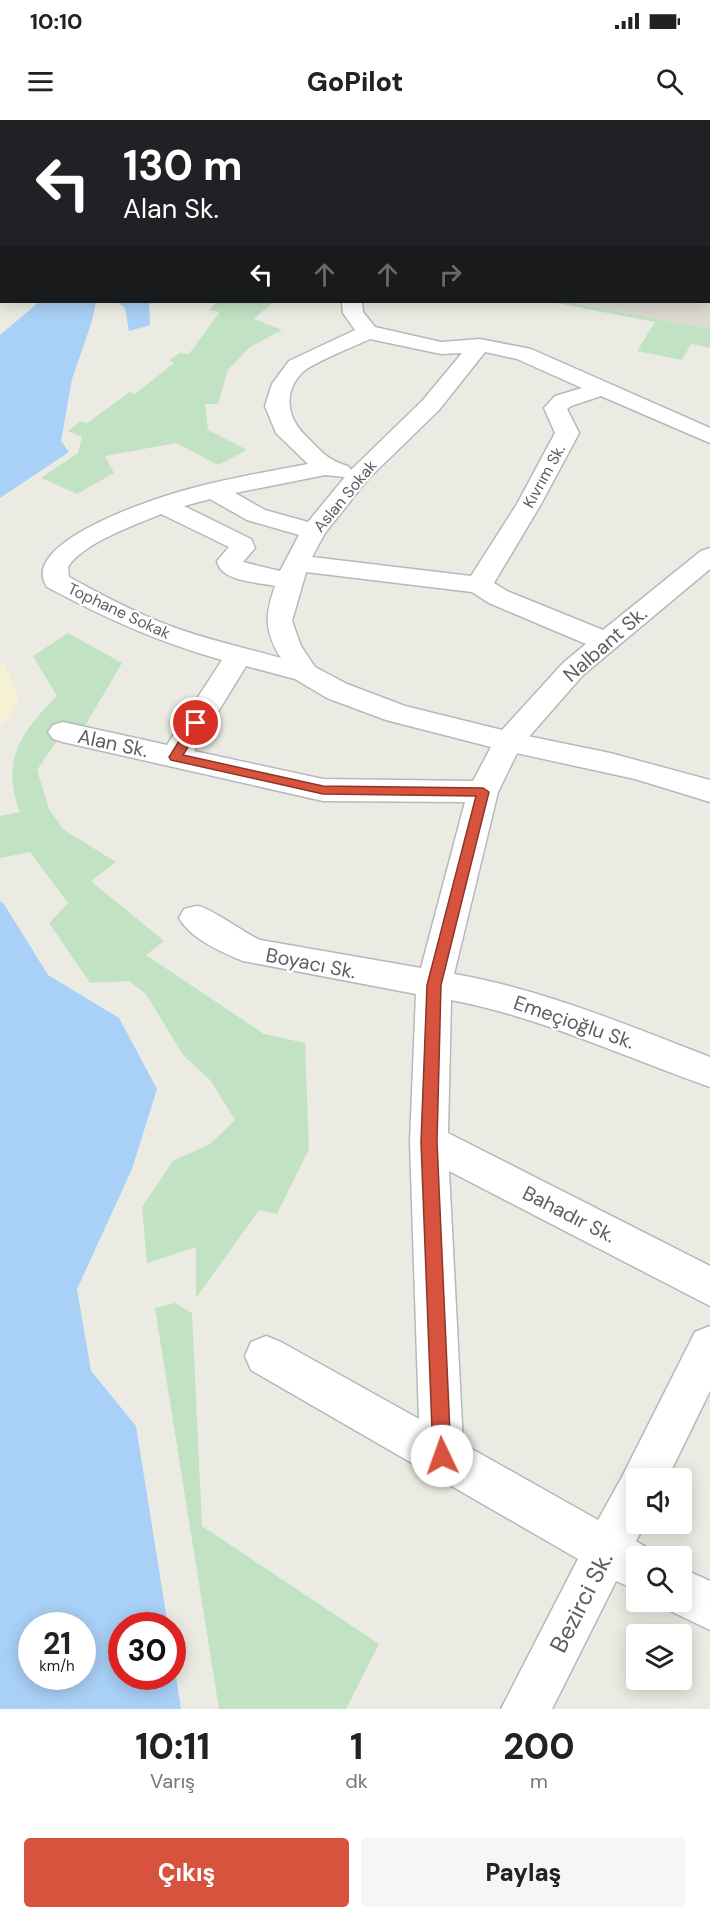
<!DOCTYPE html>
<html lang="tr">
<head>
<meta charset="utf-8">
<style>
	body { margin:0; font-family:"DM Sans",sans-serif; background:#f6f6f6; color:#222; height:100vh; display:flex; flex-direction:column; font-size:22px; white-space:nowrap }
	* { box-sizing:border-box; margin:0 }
	p { font-size:20px; color:#767676 }
	.icon { flex:none; width:33px; height:33px; fill:none; stroke:currentColor; stroke-width:2; stroke-linecap:round; stroke-linejoin:round }
	.map { position:relative; height:1589px; overflow:hidden }
	.details { display:flex; flex-direction:column; background:#fff; flex:1 }
	.details>* { flex:none }
	.banner { position:absolute; left:0px; top:0px; width:711px; height:183px; box-shadow:0 3px 15px #0003; background:#202124; color:#fff; overflow:hidden }
	.tools { position:absolute; left:626px; top:1348px; display:grid; gap:12px }
	.tools a { display:grid; place-items:center; width:66px; height:66px; border-radius:6px; background:#fff; box-shadow:0 3px 15px #0003; font-size:30px }
	.speed { position:absolute; left:18px; top:1492px; display:flex; gap:12px; font-size:30px; font-weight:700; text-align:center }
	.speed>* { display:grid; place-content:center; width:78px; height:78px; border-radius:50%; background:#fff; box-shadow:0 3px 15px #0003; line-height:1 }
	.speed small { font-size:15px; font-weight:400 }
	.speed .limit { border:9px solid #d22; background:#fff; color:#111 }
	.pin { position:absolute; display:grid; place-items:center; width:51px; height:51px; color:#fff; margin:-26px; border:3px solid #fff; border-radius:50%; box-shadow:0 2px 6px #0007 }
	.me { position:absolute; width:66px; margin:-33px; rotate:357deg; stroke-linejoin:round; filter:drop-shadow(0 0 4px #0008) }
	.turn { display:flex; align-items:center; gap:21px; height:126px; padding:0 24px; font-size:27px }
	.turn .icon { width:78px; height:78px; stroke-width:2.5 }
	.turn b { display:block; font-size:42px; line-height:51px }
	.lanes { display:flex; align-items:center; height:57px; padding:0 24px; background:#0003; justify-content:center; gap:30px; direction:ltr }
	.lanes .off { opacity:.35 }
	.eta { display:flex; justify-content:space-evenly; align-items:center; height:102px; text-align:center }
	.eta b { font-size:36px; font-weight:800; line-height:42px }
	.cta { display:flex; gap:12px; margin-top:auto; padding:12px 24px }
	.cta a { flex:1; height:69px; border-radius:6px; background:#d7533e; color:#fff; font-size:24px; font-weight:800; line-height:69px; text-align:center }
	.cta a+a { background:#f6f6f6; color:#222 }
	.status { display:flex; justify-content:space-between; align-items:center; height:42px; padding:0 30px; background:#fff; direction:ltr }
	.status svg { height:16px; fill:currentColor }
	header { display:flex; justify-content:space-between; align-items:center; height:78px; padding:0 24px; background:#fff; font-size:27px; font-weight:800 }
	.map>svg:first-child { display:block }
	.education { fill:#dcdad1 }
	.green { fill:#c2e2c4 }
	.sand { fill:#f6f0d4 }
	.water { fill:#a9d0f6; fill-rule:evenodd }
	.lines { fill:none; stroke-linecap:round; stroke-linejoin:round }
	.service-casing { stroke:#b5b8bc; stroke-width:3 }
	.minor-casing { stroke:#b5b8bc; stroke-width:3 }
	.tertiary-casing { stroke:#b5b8bc; stroke-width:3 }
	.service { fill:#fff; fill-rule:evenodd }
	.minor { fill:#fff; fill-rule:evenodd }
	.tertiary { fill:#fff; fill-rule:evenodd }
	.route { fill:#d7533e; stroke:#8c3628; stroke-width:1.5 }
	.labels { text-anchor:middle; dominant-baseline:central; stroke-width:4.5; stroke-linejoin:round; paint-order:stroke }
	.far-street-label { font-size:16px; fill:#5b5e62; stroke:#fff }
	.street-label { font-size:20px; fill:#5b5e62; stroke:#fff }
	.near-street-label { font-size:24px; fill:#5b5e62; stroke:#fff }
</style>
</head>
<body>
<div class="status"><b>10:10</b><svg viewBox="0 0 49 12"><path d="M0 12V9h3v3zM5 12V6h3v6zM10 12V3h3v9zM15 12V0h3v12zM26 1h20v11H26zM47 4h2v5h-2z"/></svg></div>
<header><svg class="icon" aria-label="menu" viewBox="0 0 24 24"><path d="M4 6h16M4 12h16M4 18h16"/></svg>GoPilot<svg class="icon" aria-label="search" viewBox="0 0 24 24"><circle cx="10" cy="10" r="6"/><path d="M15 15l6 6"/></svg></header>
<div class="map">
<svg width="710" height="1589" viewBox="0 0 710 1589">
	<rect width="100%" height="100%" fill="#ecebe3"/>
	<polygon class="education" points="710,151 710,209 569,182 710,182"/>
	<g class="green">
		<polygon points="216,182 273,182 254,199 282,210 250,227 228,250 218,284 205,284 208,310 247,330 218,345 176,323 105,336 114,353 77,374 41,358 78,333 82,317 68,311 81,301 87,303 130,272 135,274 174,243 170,240 179,233 189,234 220,192 209,190"/>
		<polygon points="552,182 569,182 710,209 710,228 691,224 682,240 637,231 655,202"/>
		<path d="M68 513 122 543 79 616 63 612 37 650 49 689 64 710 116 742 91 761 164 821 146 835 264 914 305 923 309 1029 277 1094 259 1090 196 1178V1127L147 1143 142 1087 173 1041 210 1024 235 1000 210 960 183 935 146 874 129 861 90 863 49 803 68 783 30 732 0 738V696L20 692C0 641 21 612 57 576L33 536Z"/>
		<polygon points="175,1183 192,1193 202,1406 379,1524 346,1589 219,1589 155,1188"/>
	</g>
	<polygon class="sand" points="0,542 5,544 19,579 8,599 0,606"/>
	<g class="water">
		<polygon points="0,0 326,0 326,1 2,2 0,148"/>
		<polygon points="39,182 96,182 91,204 72,259 61,321 69,332 0,378 0,215"/>
		<polygon points="117,182 155,182 149,184 150,205 129,211 125,188"/>
		<path d="M0 781 4 784 48 855 119 898 157 969 132 1049 77 1169 91 1251 136 1306 168 1506H122V1557H172L173 1537 181 1589H0ZM32 1506H82V1557H32Z"/>
	</g>
	<g class="lines">
		<g class="service-casing">
			<rect id="service" x="407" y="0" width="10" height="2"/>
		</g>
		<g class="minor-casing">
			<g id="minor">
				<polygon points="436,0 453,0 435,2"/>
				<rect x="608" y="0" width="16" height="2"/>
				<polygon points="663,0 688,0 689,2 664,2"/>
				<path d="M342 182H362L363 192 375 207 441 222 480 219 531 229 710 308V323L601 276 571 286 567 289 579 313 541 384 494 463 507 471 603 510 701 431 710 428V449L583 555 520 627 498 672 454 854C542 869 627 905 710 937V967C624 937 541 897 451 880L448 1013 710 1146V1186L449 1051 463 1324 598 1400 622 1357 695 1212 710 1206V1271L667 1359H636V1404H645L636 1421 652 1431 655 1437H636V1470L616 1461 552 1589H501L578 1439 251 1250 245 1236 251 1222 266 1216 281 1222 419 1299 410 1022 416 874 243 841C221 832 191 819 179 798L184 789C189 788 194 786 198 786 211 788 244 813 260 820L421 848 465 682 323 681 63 622 53 619 48 612 53 605 63 602 167 625 222 540C158 522 105 498 47 467 17 423 153 379 182 371 223 359 266 352 308 344L276 313 265 286 272 264 289 241 355 210 343 193ZM370 219 441 234 462 233 423 280 351 350 348 346C328 341 320 330 305 315 286 297 283 270 304 251 315 242 355 226 370 219ZM485 232 517 239 582 268 555 276 544 288 555 313 517 384 471 456 312 437 325 413 368 359 439 290ZM325 355 345 357 308 402 265 390 235 373ZM210 379 247 400 299 415 280 451 243 442 255 428 251 419 184 386ZM161 394 229 427 217 441C221 462 258 462 275 466 265 495 264 511 281 538 242 527 203 519 165 504 132 491 100 474 69 457L68 447C83 423 135 405 161 394ZM306 452 472 472 489 483 586 524 563 543 502 610 405 586 347 564 315 547 301 526 292 501ZM246 546 295 559 327 578 386 600 491 627 473 661 323 659 194 631Z"/>
				<polygon points="681,1448 710,1461 710,1510 664,1488 662,1482 681,1482"/>
			</g>
		</g>
		<g class="tertiary-casing">
			<polygon id="tertiary" points="508,612 610,633 710,660 710,682 635,659 498,629 493,622 498,615"/>
		</g>
		<use href="#service" class="service"/>
		<use href="#minor" class="minor"/>
		<use href="#tertiary" class="tertiary"/>
	</g>
	<polygon class="route" points="196,599 203,603 183,635 323,666 483,668 489,672 441,865 437,1022 451,1336 449,1342 442,1345 436,1342 433,1336 421,1022 427,865 476,676 323,674 171,640 169,637 171,634 192,600"/>
	<g class="labels">
		<g class="far-street-label">
			<text transform="translate(544 356) rotate(-61)">Kıvrım Sk.</text>
			<text transform="translate(345 376) rotate(-50)">Aslan Sokak</text>
			<text transform="translate(119 491) rotate(25)">Tophane Sokak</text>
		</g>
		<g class="street-label">
			<text transform="translate(605 524) rotate(-41)">Nalbant Sk.</text>
			<text transform="translate(113 623) rotate(12)">Alan Sk.</text>
			<text transform="translate(311 843) rotate(11)">Boyacı Sk.</text>
			<text transform="translate(574 902) rotate(19)">Emeçioğlu Sk.</text>
			<text transform="translate(569 1094) rotate(27)">Bahadır Sk.</text>
		</g>
		<g class="near-street-label">
			<text transform="translate(581 1482) rotate(-63)">Bezirci Sk.</text>
		</g>
	</g>
</svg>
<div class="tools">
<a><svg class="icon" aria-label="sound" viewBox="0 0 24 24"><path d="M4 9h4l5-4v14l-5-4H4zM17 9q2 3 0 6"/></svg></a>
<a><svg class="icon" aria-label="search" viewBox="0 0 24 24"><circle cx="10" cy="10" r="6"/><path d="M15 15l6 6"/></svg></a>
<a><svg class="icon" aria-label="layers" viewBox="0 0 24 24"><path d="M12 4l9 5-9 5-9-5zM3 14l9 5 9-5"/></svg></a>
</div>
<div class="speed"><div>21<small>km/h</small></div><div class="limit">30</div></div>
<div class="pin" style="left:196px;top:603px;background:#d93025"><svg class="icon" aria-label="arrive" viewBox="0 0 24 24"><path d="M6 21V4h12l-3 4 3 4H6"/></svg></div>
<svg class="me" style="left:442px;top:1336px" viewBox="-20 -20 40 40"><circle r="19" fill="#fff"/><path d="M0-13L10 11 0 6-10 11z" fill="#d7533e"/></svg>
<div class="banner">
<div class="turn"><svg class="icon" aria-label="left" viewBox="0 0 24 24"><path d="M17 20v-9H6M10 6l-5 5 5 5"/></svg><div><b>130 m</b>Alan Sk.</div></div>
<div class="lanes"><svg class="icon" aria-label="left" viewBox="0 0 24 24"><path d="M17 20v-9H6M10 6l-5 5 5 5"/></svg><svg class="icon off" aria-label="ahead" viewBox="0 0 24 24"><path d="M12 20V5M6 11l6-6 6 6"/></svg><svg class="icon off" aria-label="ahead" viewBox="0 0 24 24"><path d="M12 20V5M6 11l6-6 6 6"/></svg><svg class="icon off" aria-label="right" viewBox="0 0 24 24"><path d="M7 20v-9h11M14 6l5 5-5 5"/></svg></div>
</div>
</div>
<section class="details">
<div class="eta">
<div><b>10:11</b><p>Varış</p></div>
<div><b>1</b><p>dk</p></div>
<div><b>200</b><p>m</p></div>
</div>
<div class="cta"><a>Çıkış</a><a>Paylaş</a></div>
</section>
</body>
</html>
